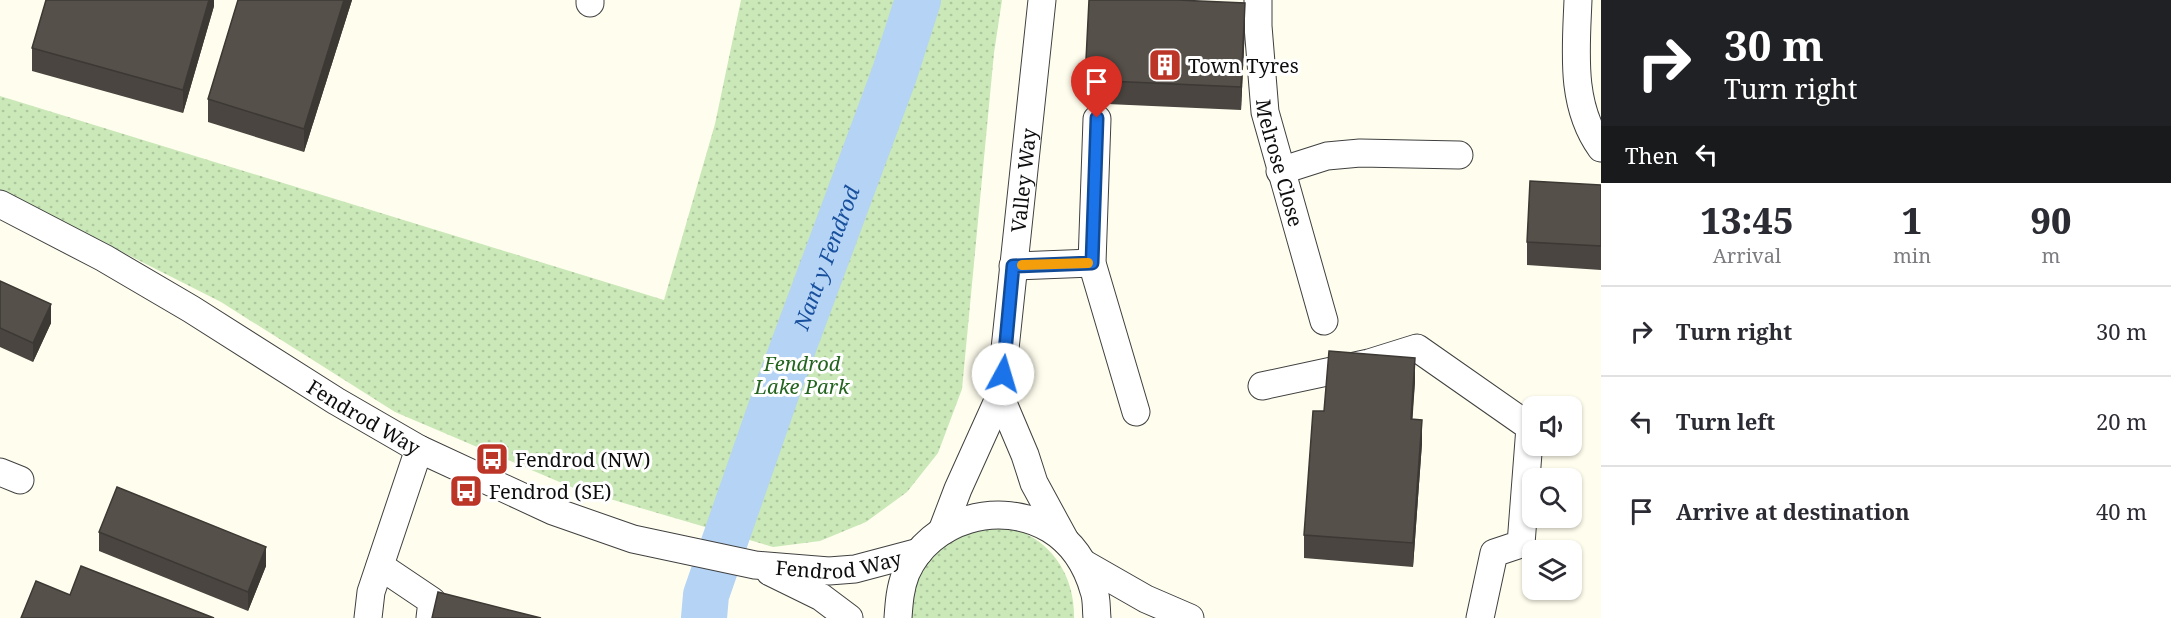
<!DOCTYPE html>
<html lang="en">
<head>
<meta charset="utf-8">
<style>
	body { margin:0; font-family:"Noto Serif",serif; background:#f2f2f3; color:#2b2b33; height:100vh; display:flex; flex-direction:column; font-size:22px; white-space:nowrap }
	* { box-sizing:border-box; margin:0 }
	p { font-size:20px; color:#7c7c81 }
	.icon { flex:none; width:33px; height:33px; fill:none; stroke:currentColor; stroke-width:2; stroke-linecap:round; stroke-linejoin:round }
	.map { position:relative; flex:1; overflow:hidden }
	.sheet { display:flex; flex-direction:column; background:#fff; width:570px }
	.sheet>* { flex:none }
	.hud { background:#202124; color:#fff; overflow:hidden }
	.tools { position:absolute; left:1522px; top:396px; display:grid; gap:12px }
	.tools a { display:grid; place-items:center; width:60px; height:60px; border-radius:12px; background:#fff; box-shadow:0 2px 4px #0004; font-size:30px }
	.pin { position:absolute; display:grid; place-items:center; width:51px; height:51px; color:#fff; margin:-62px -26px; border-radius:50% 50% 50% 0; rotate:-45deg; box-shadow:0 0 6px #0007 }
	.pin .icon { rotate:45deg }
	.me { position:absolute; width:66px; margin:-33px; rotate:6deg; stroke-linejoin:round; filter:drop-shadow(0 0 4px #0008) }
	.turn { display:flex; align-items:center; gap:21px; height:126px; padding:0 24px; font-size:27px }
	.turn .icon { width:78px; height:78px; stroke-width:2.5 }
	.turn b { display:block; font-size:42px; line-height:51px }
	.then { display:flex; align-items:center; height:57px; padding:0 24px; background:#0003; gap:12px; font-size:22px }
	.eta { display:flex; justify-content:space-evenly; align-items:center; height:102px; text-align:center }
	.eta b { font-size:36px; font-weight:800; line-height:42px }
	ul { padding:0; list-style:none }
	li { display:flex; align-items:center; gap:18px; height:90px; padding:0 24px; border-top:2px solid #e1e1e2 }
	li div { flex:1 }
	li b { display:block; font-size:22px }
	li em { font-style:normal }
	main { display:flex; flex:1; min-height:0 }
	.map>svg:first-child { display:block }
	.grass { fill:url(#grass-dots) }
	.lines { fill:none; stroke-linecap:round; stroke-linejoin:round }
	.river { stroke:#b4d3f5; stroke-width:46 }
	.minor-casing { stroke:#404040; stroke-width:29 }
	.minor { stroke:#fff; stroke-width:27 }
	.wall { fill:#4a4540 }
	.shaded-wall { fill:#3c3834 }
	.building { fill:#56504a; stroke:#3c3834; stroke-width:1.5 }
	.route-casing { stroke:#114b97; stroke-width:15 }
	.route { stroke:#1a73e8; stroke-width:10 }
	.slow { stroke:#f59e0b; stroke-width:10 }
	.labels { text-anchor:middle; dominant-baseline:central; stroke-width:6; stroke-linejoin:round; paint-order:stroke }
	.poi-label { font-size:20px; fill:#0d0d0d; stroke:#fff; text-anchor:start }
	.street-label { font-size:20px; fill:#0d0d0d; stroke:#fff }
	.park-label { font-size:20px; font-style:italic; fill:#23641f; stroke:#fff }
	.water-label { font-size:21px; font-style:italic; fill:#18509d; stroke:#fff }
</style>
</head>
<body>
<main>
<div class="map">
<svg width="1601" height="618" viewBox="0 0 1601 618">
	<defs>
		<pattern id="grass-dots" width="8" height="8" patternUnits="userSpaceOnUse" patternTransform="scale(1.5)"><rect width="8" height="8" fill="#cae8b8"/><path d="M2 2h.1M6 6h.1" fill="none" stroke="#acc69d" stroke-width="1.8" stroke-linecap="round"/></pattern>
	</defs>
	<rect width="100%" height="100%" fill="#fffeee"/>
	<g class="grass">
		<polygon points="741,0 1002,0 994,53 962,389 938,453 907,492 866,522 820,541 773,547 576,489 395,412 221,302 0,190 0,96 664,300 715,124"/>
		<path d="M1001 526C1009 528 1020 530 1028 535 1059 551 1075 584 1074 618H901V599L946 535Z"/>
	</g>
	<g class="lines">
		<path class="river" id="s1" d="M704 618 706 595 778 388 894 75 918 0"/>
		<g class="minor-casing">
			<g id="minor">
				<path id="s2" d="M1258 0V26L1265 112 1324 321"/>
				<path d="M1578 0C1576 51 1570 105 1601 148"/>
				<polyline points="590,3 590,0"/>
				<polyline points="1097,119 1092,263 1136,412"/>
				<polyline points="1280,171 1327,156 1360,153 1459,155"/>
				<path id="s3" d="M0 204 104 258 191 309 336 401 419 449 553 511 633 539 755 565 829 571 855 569 919 552"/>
				<polyline points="1013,266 1092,263"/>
				<polyline points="1262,386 1369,363 1417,348 1530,427 1521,544 1494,553 1480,618"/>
				<polyline points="1000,396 1025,455 1034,483 1065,540"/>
				<polyline points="0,472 20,480"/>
				<path id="s4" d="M942 531 958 489 1000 396 1042 0"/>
				<polyline points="1083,563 1146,599 1190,618"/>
				<polyline points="380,566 432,601 430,618"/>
				<polyline points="770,572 821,597 849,618"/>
				<polyline points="368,618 371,592 419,449"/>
				<path d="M898 618C899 603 900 588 906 573 930 519 1000 499 1050 529 1073 543 1087 566 1094 591 1097 599 1096 609 1097 618"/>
			</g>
		</g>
		<use href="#minor" class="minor"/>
	</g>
	<g class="wall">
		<polygon points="214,0 214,6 183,113 32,71 32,48"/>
		<polygon points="238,0 352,0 304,152 208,122 208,99"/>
		<polygon points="1245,27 1241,110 1085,103 1085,80"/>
		<polygon points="1601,185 1601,270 1527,265 1527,242"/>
		<polygon points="0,281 51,323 33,362 0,347"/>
		<polygon points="1415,381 1412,419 1422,443 1413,567 1304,558 1304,535 1324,411"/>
		<polygon points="99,532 266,566 248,611 99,551"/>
	</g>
	<g class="shaded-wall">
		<polygon points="209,0 214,0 214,6 183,113 183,90"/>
		<polygon points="344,0 352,0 304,152 304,129"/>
		<polygon points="1245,3 1245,27 1241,110 1241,87"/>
		<polygon points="51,304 51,323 33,362 33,343"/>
		<polygon points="1415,358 1415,381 1411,443 1411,419"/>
		<polygon points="1422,420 1422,443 1413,567 1413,543"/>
		<polygon points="266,547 266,566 248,611 248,592"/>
	</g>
	<g class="building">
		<polygon points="46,0 209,0 183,90 32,48"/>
		<polygon points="238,0 344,0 304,129 208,99"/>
		<polygon points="1089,0 1177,0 1245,3 1241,87 1085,80"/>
		<polygon points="1530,181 1601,185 1601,246 1527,242"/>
		<polygon points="0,281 51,304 33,343 0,328"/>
		<polygon points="1329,351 1415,358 1411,419 1422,420 1413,543 1304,535 1313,411 1324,411"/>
		<polygon points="117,487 266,547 248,592 99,532"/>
		<polygon points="81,566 214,618 21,618 36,581 70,595"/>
		<polygon points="438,592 541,618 432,618"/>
	</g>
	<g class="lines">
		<g class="route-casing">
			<polyline id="route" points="1003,374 1013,266 1092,263 1097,118"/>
		</g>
		<use href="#route" class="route"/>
		<polyline class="slow" points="1022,265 1088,263"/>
	</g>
	<defs>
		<g id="building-square" transform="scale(1.725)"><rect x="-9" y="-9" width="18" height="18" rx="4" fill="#bb3627" stroke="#fff"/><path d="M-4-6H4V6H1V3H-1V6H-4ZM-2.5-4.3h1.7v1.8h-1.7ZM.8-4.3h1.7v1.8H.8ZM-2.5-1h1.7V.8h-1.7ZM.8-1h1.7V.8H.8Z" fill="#fff"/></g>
		<g id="bus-square" transform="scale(1.725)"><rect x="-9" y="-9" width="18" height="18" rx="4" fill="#bb3627" stroke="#fff"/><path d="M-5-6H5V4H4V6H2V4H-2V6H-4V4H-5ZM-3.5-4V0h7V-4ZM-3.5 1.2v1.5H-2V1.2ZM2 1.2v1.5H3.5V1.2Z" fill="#fff"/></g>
	</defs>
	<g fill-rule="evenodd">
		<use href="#building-square" x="1165" y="65"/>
		<use href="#bus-square" x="492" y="459"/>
		<use href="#bus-square" x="466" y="491"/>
	</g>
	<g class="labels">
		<g class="poi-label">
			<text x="1188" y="65">Town Tyres</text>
			<text x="515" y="459">Fendrod (NW)</text>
			<text x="489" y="491">Fendrod (SE)</text>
		</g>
		<g class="street-label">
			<text stroke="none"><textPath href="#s2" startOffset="165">Melrose Close</textPath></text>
			<text stroke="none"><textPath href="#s4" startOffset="364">Valley Way</textPath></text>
			<text stroke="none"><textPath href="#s3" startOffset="422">Fendrod Way</textPath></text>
			<text stroke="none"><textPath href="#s3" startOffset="927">Fendrod Way</textPath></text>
		</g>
		<g class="park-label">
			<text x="802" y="363">Fendrod<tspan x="802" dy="23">Lake Park</tspan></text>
		</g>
		<g class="water-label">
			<text stroke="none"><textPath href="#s1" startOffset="381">Nant y Fendrod</textPath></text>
		</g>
	</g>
</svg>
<div class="tools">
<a><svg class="icon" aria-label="sound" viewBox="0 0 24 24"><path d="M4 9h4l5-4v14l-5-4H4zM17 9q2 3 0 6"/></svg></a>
<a><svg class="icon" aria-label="search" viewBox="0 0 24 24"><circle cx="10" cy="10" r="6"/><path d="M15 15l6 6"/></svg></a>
<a><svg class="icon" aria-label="layers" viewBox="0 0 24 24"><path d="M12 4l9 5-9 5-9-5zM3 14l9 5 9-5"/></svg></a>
</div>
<div class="pin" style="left:1097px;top:118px;background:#d93025"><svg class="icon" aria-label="arrive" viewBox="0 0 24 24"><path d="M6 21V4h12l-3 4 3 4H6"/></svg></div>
<svg class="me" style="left:1003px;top:374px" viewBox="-20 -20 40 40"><circle r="19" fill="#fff"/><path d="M0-13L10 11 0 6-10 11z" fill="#1a73e8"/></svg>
</div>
<section class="sheet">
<div class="hud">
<div class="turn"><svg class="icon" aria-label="right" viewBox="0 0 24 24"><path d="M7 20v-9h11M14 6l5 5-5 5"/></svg><div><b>30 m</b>Turn right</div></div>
<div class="then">Then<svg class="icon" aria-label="left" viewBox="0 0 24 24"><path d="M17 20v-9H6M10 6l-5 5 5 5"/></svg></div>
</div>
<div class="eta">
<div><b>13:45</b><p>Arrival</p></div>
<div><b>1</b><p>min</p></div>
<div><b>90</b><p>m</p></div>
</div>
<ul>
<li><svg class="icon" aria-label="right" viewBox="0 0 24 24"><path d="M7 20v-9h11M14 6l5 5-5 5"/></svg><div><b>Turn right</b></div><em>30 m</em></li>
<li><svg class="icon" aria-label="left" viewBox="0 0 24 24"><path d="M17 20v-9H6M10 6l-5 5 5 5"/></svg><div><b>Turn left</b></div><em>20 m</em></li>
<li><svg class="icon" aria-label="arrive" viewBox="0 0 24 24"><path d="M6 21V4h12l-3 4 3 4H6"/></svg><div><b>Arrive at destination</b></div><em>40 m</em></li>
</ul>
</section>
</main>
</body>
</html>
